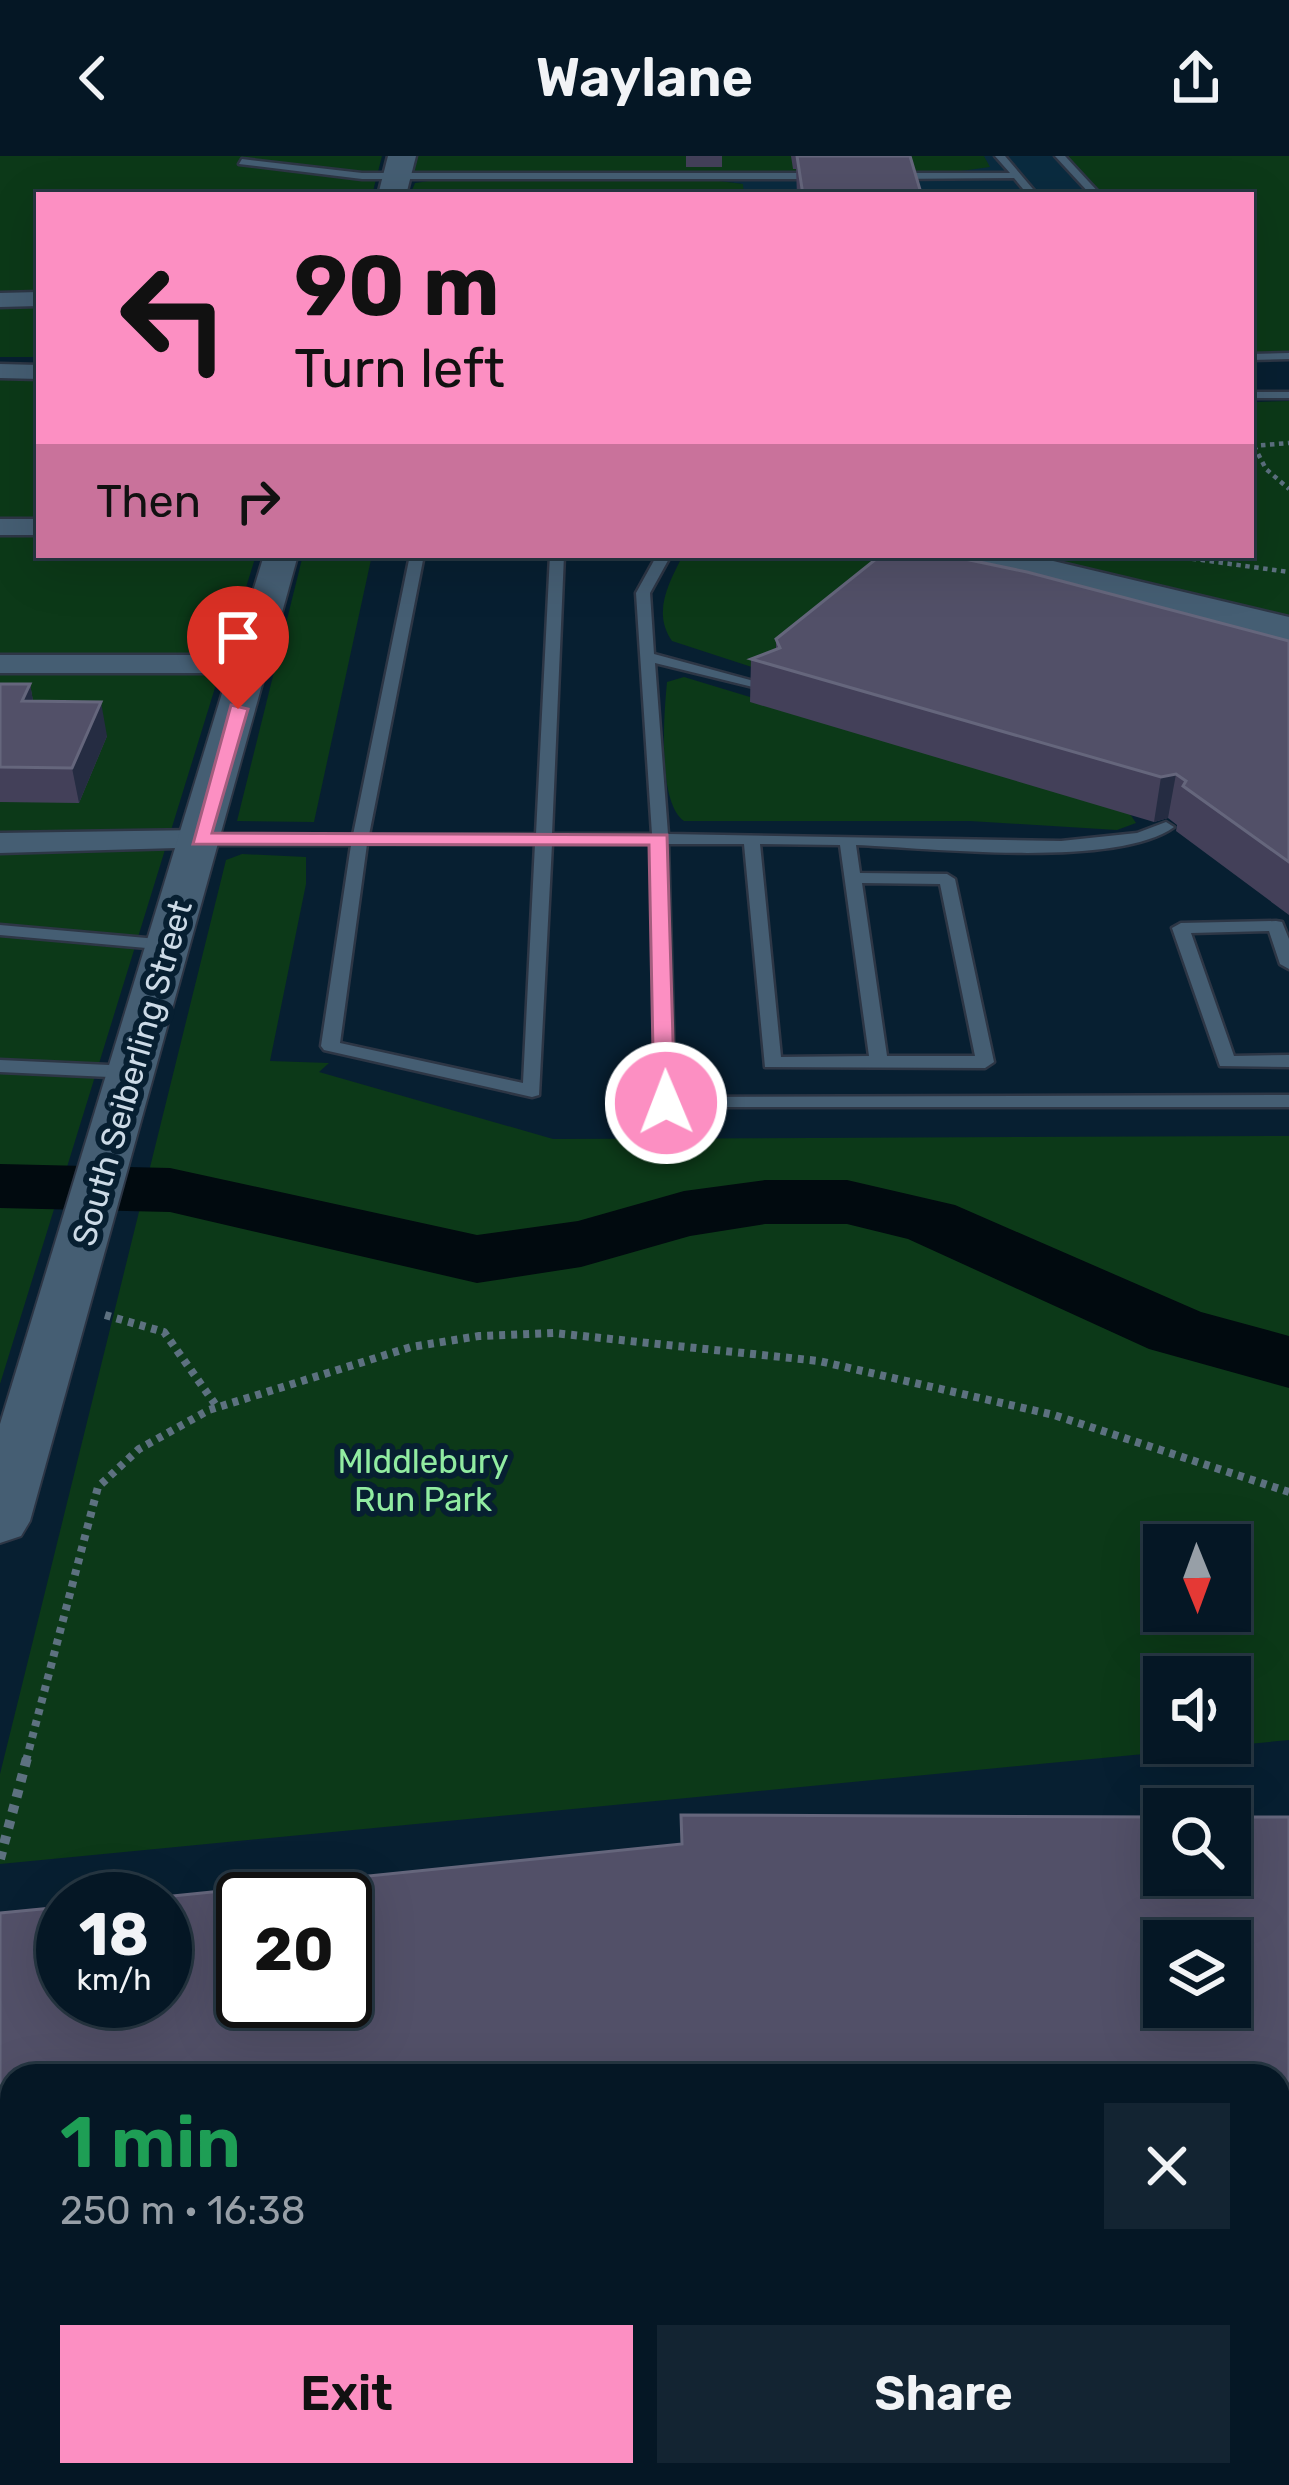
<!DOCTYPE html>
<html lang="en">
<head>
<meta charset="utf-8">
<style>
	body { margin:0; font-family:Rubik,sans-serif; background:#132432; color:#f1f3f6; height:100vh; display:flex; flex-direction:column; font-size:45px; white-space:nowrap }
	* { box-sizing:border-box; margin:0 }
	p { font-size:39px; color:#979fa7 }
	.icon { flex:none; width:66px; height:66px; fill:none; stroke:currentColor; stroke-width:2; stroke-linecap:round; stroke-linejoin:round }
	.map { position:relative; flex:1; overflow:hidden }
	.side { position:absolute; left:0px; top:1908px; width:1290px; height:423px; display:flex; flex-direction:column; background:#051725; border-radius:36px 36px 0 0; box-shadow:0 12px 48px #0002,0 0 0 3px #263642 }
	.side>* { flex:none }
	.top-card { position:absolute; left:36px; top:36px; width:1218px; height:366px; border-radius:0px; box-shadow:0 12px 48px #0002,0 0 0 3px #263642; background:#fc8fc2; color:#111; overflow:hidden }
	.needle { width:78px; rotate:179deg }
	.buttons { position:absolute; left:1143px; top:1368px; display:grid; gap:24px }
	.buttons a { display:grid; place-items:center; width:108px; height:108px; border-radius:0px; background:#051725; box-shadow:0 12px 48px #0002,0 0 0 3px #263642; font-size:60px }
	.speed { position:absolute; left:36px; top:1716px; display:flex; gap:24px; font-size:60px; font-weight:700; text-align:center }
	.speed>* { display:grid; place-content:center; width:156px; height:156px; border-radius:50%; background:#051725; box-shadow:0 12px 48px #0002,0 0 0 3px #263642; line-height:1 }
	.speed small { font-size:30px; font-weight:400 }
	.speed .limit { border:6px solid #111; border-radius:18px; background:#fff; color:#111 }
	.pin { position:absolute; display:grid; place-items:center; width:102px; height:102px; color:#fff; margin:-123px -51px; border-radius:50% 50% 50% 0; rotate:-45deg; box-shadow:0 0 12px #0007 }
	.pin .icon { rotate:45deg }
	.me { position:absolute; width:132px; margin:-66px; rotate:359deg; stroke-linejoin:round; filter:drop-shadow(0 0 9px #0008) }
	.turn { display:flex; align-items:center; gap:42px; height:252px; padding:0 60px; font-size:54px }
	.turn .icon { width:156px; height:156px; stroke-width:2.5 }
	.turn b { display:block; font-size:84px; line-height:102px }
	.then { display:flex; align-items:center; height:114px; padding:0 60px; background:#0003; gap:24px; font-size:45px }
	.round { display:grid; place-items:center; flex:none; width:126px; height:126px; border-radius:0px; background:#132432 }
	.headline { display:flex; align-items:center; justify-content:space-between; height:204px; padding:0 60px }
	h1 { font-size:72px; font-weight:600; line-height:90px; color:#1e9e55 }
	.button { display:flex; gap:24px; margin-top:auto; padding:24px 60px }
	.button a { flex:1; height:138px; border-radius:0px; background:#fc8fc2; color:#111; font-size:48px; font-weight:600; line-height:138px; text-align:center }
	.button a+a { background:#132432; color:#f1f3f6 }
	header { display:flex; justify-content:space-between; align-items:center; height:156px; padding:0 60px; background:#051725; font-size:54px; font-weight:600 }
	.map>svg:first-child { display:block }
	.built { fill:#0a2b3f }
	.green { fill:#0c3918; fill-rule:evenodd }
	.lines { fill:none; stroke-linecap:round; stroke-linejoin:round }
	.river { fill:#010a0f; fill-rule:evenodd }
	.service-casing { stroke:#2d3645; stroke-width:5 }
	.minor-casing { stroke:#2d3645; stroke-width:5 }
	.tertiary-casing { stroke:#2d3645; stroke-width:4 }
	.secondary-casing { stroke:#2d3645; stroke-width:5 }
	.path-far2 { stroke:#5d7180; stroke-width:4.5; stroke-dasharray:4.5 4.5; stroke-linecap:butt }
	.path-far1 { stroke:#5d7180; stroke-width:8; stroke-dasharray:6 6; stroke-linecap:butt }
	.path { stroke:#5d7180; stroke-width:10; stroke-dasharray:8 8; stroke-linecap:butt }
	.service { fill:#455e73; fill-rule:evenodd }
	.minor { fill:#455e73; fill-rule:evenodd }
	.tertiary { fill:#455e73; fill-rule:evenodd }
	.secondary { fill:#455e73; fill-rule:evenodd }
	.wall { fill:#434059 }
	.shaded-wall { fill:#252c42 }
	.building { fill:#525068; stroke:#65667c; stroke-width:3; fill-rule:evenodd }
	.route { fill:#fc8fc2; stroke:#a45d7e; stroke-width:3 }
	.labels { text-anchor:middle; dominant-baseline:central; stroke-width:12; stroke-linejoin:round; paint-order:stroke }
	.street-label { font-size:33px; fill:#ccdae6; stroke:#071f31 }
	.park-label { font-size:33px; fill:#91eca1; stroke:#071f31 }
</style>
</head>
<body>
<header><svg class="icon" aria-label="back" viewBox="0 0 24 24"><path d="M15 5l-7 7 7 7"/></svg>Waylane<svg class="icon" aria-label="share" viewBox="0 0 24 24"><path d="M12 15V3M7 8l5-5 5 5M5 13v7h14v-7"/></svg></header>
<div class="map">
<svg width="1289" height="2329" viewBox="0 0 1289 2329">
	<rect width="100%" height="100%" fill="#071f31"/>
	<polygon class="built" points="658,0 1289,0 1289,196 1251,196 1251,39 744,39 742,28 657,16"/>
	<g class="green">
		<polygon points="0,0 382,0 372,39 39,39 39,201 0,201"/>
		<polygon points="416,0 984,0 990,11 961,15 425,17 412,15"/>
		<polygon points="1063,0 1289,0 1289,196 1251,196 1251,39 1101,39"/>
		<polygon points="435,24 712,24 743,28 744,39 410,39 415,27"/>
		<polygon points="0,219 39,220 39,399 256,399 0,1228"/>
		<polygon points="1289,245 1289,464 1012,399 1251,399 1251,252 1257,246"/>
		<polygon points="303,399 372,399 314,666 237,665"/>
		<path d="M683 399H857L1123 461 782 521 672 485C652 456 669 427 683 399Z"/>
		<path d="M684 521 1128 655 1136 667 1117 674 970 665H684C657 646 664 558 667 526Z"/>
		<path d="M242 698 306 701V728L270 905 329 907 319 916 553 983 1289 980V1584L0 1708V1618L226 704ZM1164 1389H1230V1455H1164ZM1164 1521H1230V1587H1164Z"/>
	</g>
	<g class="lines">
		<polygon class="river" points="0,1008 170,1012 477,1079 578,1065 684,1035 765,1024 847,1024 955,1049 1201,1156 1289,1180 1289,1232 1149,1193 908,1083 847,1068 765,1068 690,1080 581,1111 477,1127 170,1056 0,1052"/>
		<g class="service-casing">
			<g id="service">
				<polygon points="995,0 1005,0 1038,39 1028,39 1014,22 887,23 882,20 887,17 1010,17"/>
				<polygon points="1055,0 1065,0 1101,39 1091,39"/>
				<polygon points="242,3 362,17 820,17 825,20 820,23 362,23 239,8"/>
				<polygon points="1289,197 1289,203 1251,204 1251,198"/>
				<rect x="1251" y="236" width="38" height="6"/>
				<path d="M410 399H424L369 679 536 678 550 399H564L552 678H652L636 437 657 399H671L650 437 654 498 776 531 769 535 655 507 668 678 1061 685 1137 677 1166 666 1174 671C1116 713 930 692 856 689L860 717 947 718 955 723 994 906 985 912 765 911 744 688H668L675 941 1289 939V951H659L657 947 652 688H552L539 939 532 941 324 894 321 890 351 689H200L192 684 200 679H353ZM367 688H535L523 927 340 887ZM760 688 840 689 869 900 781 901ZM862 727 940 728 975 900H887Z"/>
				<polygon points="1276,765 1282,766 1289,783 1289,813 1280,808 1269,775 1191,777 1234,900 1289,899 1289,911 1220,910 1172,772 1181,767"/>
				<polygon points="0,769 169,784 178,789 169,794 0,779"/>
				<polygon points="0,904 131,910 140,916 131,922 0,916"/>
				<rect x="1278" y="2268" width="11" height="32"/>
				<polygon points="812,2319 844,2319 845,2329 813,2329"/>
			</g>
		</g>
		<g class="minor-casing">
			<g id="minor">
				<polygon points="39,136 39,150 0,151 0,137"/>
				<polygon points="0,208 39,209 39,223 0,222"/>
				<rect x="0" y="363" width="39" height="16"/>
				<polygon points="0,499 249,499 264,508 249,517 0,517"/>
				<polygon points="200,674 212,677 217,684 212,691 0,697 0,677"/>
			</g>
		</g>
		<g class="tertiary-casing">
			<polygon id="tertiary" points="264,399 298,399 30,1365 21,1380 0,1387 0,1268"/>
		</g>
		<g class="secondary-casing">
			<g id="secondary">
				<polygon points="388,0 416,0 406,39 378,39"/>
				<polygon points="958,399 1028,399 1289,461 1289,487 964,407"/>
			</g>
		</g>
		<g class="path-far2">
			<polyline points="1252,290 1289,287"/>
			<polyline points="1254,290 1266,313 1289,333"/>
			<polyline points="1165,399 1289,416"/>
		</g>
		<g class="path-far1">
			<polyline points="105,1159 164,1176 215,1248"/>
			<polyline points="26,1605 98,1331 139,1293 209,1254 411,1191 479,1180 554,1177 819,1205 1054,1259 1289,1336"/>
		</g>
		<polyline class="path" points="0,1703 27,1602"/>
		<use href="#service" class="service"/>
		<use href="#minor" class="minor"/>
		<use href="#tertiary" class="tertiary"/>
		<use href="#secondary" class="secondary"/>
	</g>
	<g class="wall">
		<rect x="686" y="0" width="36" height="11"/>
		<polygon points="791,0 910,0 921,37 1034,39 797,39 796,13 793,13"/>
		<polygon points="776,483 1289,485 1289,759 1176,675 1177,669 1168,662 1154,666 750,546 751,503 776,494"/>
		<polygon points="0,528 30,528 33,545 107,580 79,647 0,646"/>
		<polygon points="681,1659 1289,1661 1289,2025 1278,2025 1278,1920 12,1920 681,1689"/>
	</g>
	<g class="shaded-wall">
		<polygon points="30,528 36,562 22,545"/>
		<polygon points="101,546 107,580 79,647 72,612"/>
		<polygon points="1176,618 1168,662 1154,666 1161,621"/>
	</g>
	<g class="building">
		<polygon points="797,0 910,0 921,37 1033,37 1034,39 803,39"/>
		<polygon points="881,399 946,399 1027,416 1289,485 1289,706 1183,630 1186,625 1176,618 1161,621 751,503 780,492 776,483"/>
		<polygon points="0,528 30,528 22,545 101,546 72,612 0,611"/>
		<path d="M681 1659 1164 1661V1719H1230V1661H1289V1978H1278V1920H12V2319H692V2329H0V1757L63 1751V1845H165V1743H143L682 1688ZM243 1743H345V1845H243ZM1164 1785H1230V1851H1164Z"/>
	</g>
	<polygon class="route" points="231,549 248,553 212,677 667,679 675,952 654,947 649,689 193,688"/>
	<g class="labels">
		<g class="street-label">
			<text transform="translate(132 917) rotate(-74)">South Seiberling Street</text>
		</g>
		<g class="park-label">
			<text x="423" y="1305">MIddlebury<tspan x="423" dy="38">Run Park</tspan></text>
		</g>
	</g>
</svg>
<div class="buttons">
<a><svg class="needle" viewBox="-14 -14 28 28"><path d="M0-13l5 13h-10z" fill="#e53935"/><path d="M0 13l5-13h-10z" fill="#979fa7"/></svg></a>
<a><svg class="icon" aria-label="sound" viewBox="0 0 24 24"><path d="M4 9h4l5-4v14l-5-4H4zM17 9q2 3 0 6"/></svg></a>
<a><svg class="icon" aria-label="search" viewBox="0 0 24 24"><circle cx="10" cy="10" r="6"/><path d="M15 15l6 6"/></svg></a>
<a><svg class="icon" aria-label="layers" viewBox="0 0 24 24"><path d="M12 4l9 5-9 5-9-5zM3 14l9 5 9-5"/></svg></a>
</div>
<div class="speed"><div>18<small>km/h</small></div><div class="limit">20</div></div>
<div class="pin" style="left:238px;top:553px;background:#d93025"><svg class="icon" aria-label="arrive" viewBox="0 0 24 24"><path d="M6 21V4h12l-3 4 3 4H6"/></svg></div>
<svg class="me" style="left:666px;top:947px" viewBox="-20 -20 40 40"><circle r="17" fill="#fc8fc2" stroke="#fff" stroke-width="3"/><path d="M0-11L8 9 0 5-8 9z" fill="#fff"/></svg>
<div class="top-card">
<div class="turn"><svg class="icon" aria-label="left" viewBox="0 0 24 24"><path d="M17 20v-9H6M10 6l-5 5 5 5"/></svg><div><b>90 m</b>Turn left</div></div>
<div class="then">Then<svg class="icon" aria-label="right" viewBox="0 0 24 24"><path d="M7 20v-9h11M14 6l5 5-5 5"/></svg></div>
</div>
<section class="side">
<div class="headline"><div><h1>1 min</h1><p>250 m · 16:38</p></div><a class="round"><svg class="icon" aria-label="close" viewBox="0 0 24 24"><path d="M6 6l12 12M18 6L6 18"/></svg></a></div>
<div class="button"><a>Exit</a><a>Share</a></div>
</section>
</div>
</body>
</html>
